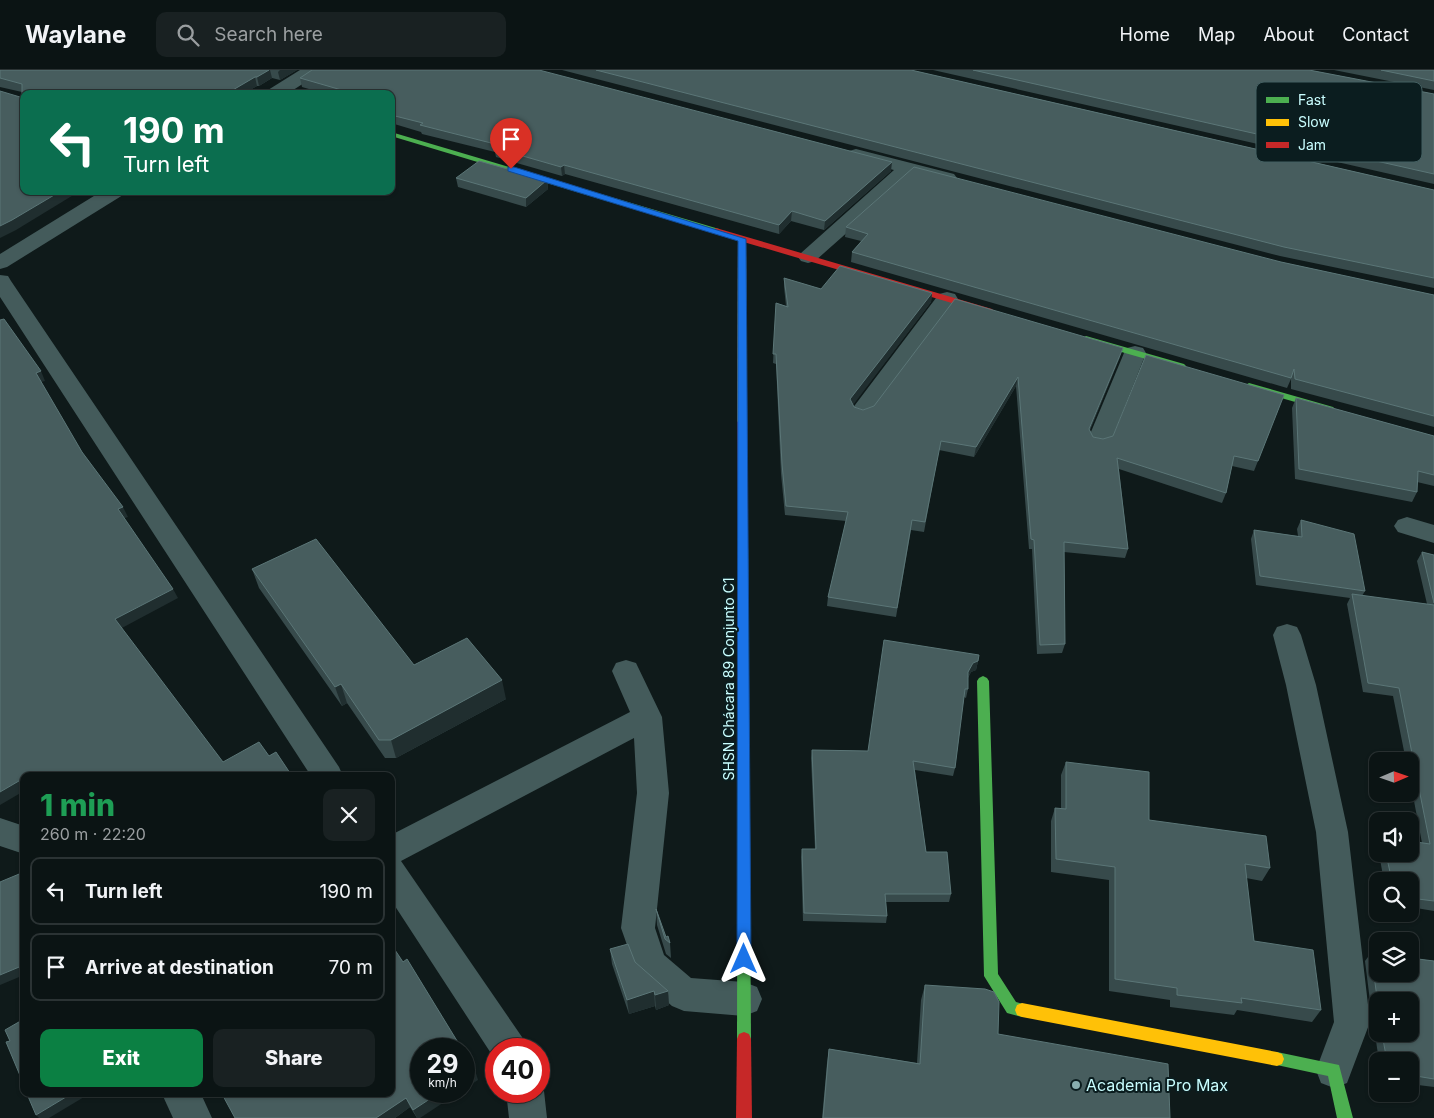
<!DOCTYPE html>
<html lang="en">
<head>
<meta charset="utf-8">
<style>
	body { margin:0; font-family:Inter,sans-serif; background:#192122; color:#f1f3f6; height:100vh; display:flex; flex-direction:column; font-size:19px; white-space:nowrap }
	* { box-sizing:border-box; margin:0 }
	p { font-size:16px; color:#9a9ea0 }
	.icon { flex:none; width:28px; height:28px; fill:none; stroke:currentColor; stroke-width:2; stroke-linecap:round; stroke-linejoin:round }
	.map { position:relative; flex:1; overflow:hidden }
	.side { position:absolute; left:20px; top:702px; width:375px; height:325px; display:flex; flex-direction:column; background:#0b1414; border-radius:10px; box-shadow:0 1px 4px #0004,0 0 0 1px #2b3334 }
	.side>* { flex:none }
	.top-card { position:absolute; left:20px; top:20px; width:375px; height:105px; border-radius:10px; box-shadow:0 1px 4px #0004,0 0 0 1px #2b3334; background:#0b6e4f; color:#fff; overflow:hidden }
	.needle { width:32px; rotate:88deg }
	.tools { position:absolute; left:1369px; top:682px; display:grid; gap:10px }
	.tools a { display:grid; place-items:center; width:50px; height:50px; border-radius:10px; background:#0b1414; box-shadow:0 1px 4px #0004,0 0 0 1px #2b3334; font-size:25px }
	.speed { position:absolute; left:410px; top:968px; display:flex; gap:10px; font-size:25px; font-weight:700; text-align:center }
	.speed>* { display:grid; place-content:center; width:65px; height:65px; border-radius:50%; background:#0b1414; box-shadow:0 1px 4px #0004,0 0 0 1px #2b3334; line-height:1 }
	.speed small { font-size:12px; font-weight:400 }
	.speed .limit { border:8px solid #d22; background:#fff; color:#111 }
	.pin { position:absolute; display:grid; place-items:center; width:42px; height:42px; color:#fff; margin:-51px -21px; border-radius:50% 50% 50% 0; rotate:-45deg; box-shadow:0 0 5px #0007 }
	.pin .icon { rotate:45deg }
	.me { position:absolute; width:55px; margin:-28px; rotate:0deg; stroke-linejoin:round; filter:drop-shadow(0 0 4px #0008) }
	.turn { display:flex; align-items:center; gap:18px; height:105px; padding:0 20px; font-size:22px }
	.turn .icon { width:65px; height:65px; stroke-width:2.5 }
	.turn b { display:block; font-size:35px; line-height:42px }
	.round { display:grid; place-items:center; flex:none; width:52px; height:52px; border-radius:10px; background:#192122 }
	.headline { display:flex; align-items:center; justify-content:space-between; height:85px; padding:0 20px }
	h1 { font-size:30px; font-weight:800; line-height:38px; color:#1e9e55 }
	.action { display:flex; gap:10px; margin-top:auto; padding:10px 20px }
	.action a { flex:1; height:58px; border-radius:10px; background:#0b8043; color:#fff; font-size:20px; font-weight:800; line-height:58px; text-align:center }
	.action a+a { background:#192122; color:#f1f3f6 }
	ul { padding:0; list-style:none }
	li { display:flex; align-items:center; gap:15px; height:68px; margin:0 10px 8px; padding:0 10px; border:2px solid #2b3334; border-radius:10px }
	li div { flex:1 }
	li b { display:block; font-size:19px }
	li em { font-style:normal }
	header { display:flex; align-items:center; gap:30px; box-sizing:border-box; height:70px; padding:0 25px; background:#0b1414; border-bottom:1px solid #2b3334 }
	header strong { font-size:24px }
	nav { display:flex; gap:28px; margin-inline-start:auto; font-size:18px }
	.search { width:350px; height:45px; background:#192122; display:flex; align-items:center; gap:12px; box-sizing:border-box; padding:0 18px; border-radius:10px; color:#9a9ea0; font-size:19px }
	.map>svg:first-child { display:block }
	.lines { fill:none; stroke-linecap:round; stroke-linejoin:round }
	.street { fill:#445b5b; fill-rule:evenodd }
	.fast { fill:#4caf50; fill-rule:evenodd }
	.slow { fill:#ffc107; fill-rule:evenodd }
	.jam { fill:#c62828; fill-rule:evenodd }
	.wall { fill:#374a4b; fill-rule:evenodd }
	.shaded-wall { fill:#202e2f }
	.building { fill:#475d5e; stroke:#5b7677 }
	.route { fill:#1a73e8; stroke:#114b97 }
	.poi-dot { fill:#88aeaf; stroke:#0b1d1f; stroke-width:2 }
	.labels { text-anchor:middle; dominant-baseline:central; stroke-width:4; stroke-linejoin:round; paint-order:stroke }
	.street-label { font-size:14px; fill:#c9feff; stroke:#0b1d1f }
	.near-poi-label { font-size:16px; fill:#c9feff; stroke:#0b1d1f; text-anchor:start }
	.key { fill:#0b1d1f; stroke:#446062; stroke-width:1 }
	.key-label { font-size:14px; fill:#c9feff }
</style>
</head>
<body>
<header>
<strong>Waylane</strong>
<div class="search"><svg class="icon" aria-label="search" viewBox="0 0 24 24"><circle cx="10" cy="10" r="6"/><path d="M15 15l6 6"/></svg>Search here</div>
<nav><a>Home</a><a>Map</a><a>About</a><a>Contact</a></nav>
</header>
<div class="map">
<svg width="1434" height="1048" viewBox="0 0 1434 1048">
	<rect width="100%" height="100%" fill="#0f1a1a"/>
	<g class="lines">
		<g class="street">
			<polygon points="300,0 321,0 318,4 287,24 265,24 268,20"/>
			<polygon points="856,79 954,104 957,108 954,112 947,114 912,105 815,191 808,193 801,191 798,187 801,183 894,100 849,89 847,85 849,81"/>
			<polygon points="102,121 126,121 123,125 7,197 0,199 0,184"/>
			<polygon points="0,205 8,206 11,211 339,697 343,706 311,706 0,227"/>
			<polygon points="947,222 955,224 958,229 871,345 863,348 855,345 851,340 855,335 939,224"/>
			<polygon points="1135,276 1143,278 1146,283 1112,369 1109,375 1100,377 1091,375 1088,369 1124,283 1127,278"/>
			<polygon points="1407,447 1434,455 1434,473 1398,462 1394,456 1398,450"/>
			<polygon points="1287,554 1297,557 1301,565 1316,615 1348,762 1370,952 1347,1013 1334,1018 1321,1013 1316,1000 1334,952 1316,762 1286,615 1273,565 1277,557"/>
			<polygon points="626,590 636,593 662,647 669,723 655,858 664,885 691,908 744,912 757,917 762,929 757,941 744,946 684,941 672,936 638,906 621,858 637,723 634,668 401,791 522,967 527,979 496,979 496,991 391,830 391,765 630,642 612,601 616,593"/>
			<polygon points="0,748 24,756 24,784 0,776"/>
			<polygon points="539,1009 544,1021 547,1048 509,1048 506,1021 539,1021"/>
			<polygon points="162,1024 201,1024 212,1048 173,1048"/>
		</g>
		<g class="fast">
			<polygon points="391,62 719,159 720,161 719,163 713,163 391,66"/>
			<polygon points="1086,266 1184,294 1186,296 1181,299 1083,271 1081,269"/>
			<polygon points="1249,313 1333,337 1335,339 1330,342 1246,318 1244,316"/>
			<polygon points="743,469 748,473 751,969 749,974 744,976 739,974 737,969 738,473"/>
			<polygon points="983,606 987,608 989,611 998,904 1016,932 1027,935 1029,940 1027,945 1022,947 1007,943 984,906 977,611 979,608"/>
			<polygon points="1277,982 1339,995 1353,1048 1337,1048 1328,1006 1272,994 1270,989 1272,984"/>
		</g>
		<g class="slow">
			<polygon points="742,166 746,169 747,352 742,355 737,352 738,169"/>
			<polygon points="1022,933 1277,982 1282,984 1284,989 1282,994 1277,996 1022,947 1017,945 1015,940 1017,935"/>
		</g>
		<g class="jam">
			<polygon points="716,158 992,239 994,241 989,244 986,243 713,163 712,161"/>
			<polygon points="742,349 747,352 748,473 743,477 738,473 737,352"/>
			<polygon points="744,962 749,964 751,969 752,1048 736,1048 737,969 739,964"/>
		</g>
	</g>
	<g class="wall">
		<polygon points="0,0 297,0 280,10 272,8 259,16 257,16 243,24 24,24 16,160 20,27 22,25 22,22 0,17"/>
		<polygon points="562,0 911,0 1434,120 1434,218 1280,186"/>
		<polygon points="933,0 1309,0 1434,24 1434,114"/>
		<polygon points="1334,0 1434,0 1434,20"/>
		<polygon points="300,8 891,101 824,160 791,151 779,164 565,104 562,106 496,87 495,82 422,64 421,62 391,53 391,24 326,24 302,17"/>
		<polygon points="456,108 547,110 548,119 526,137 458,117"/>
		<polygon points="846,157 1281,192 1434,225 1434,357 1291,319 1291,309 1287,318 851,192 852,182 861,171 845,167"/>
		<polygon points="784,208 821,219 932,223 931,232 853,334 854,337 863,340 874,336 1120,287 1090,360 1093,367 1103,369 1284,325 1254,401 1232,396 1226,423 1222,433 1119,399 1128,479 1125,488 1064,482 1065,574 1062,583 1037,584 1032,479 1029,479 1016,316 974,387 939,380 924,462 911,460 896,547 827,536 828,527 846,451 785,445 781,404 776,294 773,293 776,233 786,236 784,217"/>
		<polygon points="1296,328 1434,366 1434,416 1417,412 1417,422 1412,432 1295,409 1292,338"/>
		<polygon points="1301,450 1365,521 1362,526 1427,534 1417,491 1422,482 1434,485 1434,841 1410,837 1410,811 1384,811 1379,784 1410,784 1422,773 1410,710 1410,691 1406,691 1393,626 1363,622 1347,534 1350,528 1256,515 1251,469 1254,460 1298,466 1297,459"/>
		<polygon points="252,499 414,595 506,629 396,688 385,688 347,633 342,636 259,518"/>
		<polygon points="978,591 976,600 971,602 968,608 968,619 966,628 964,627 955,698 953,706 915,700 926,782 951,824 949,832 886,832 887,846 886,853 803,851 801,787 802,779 815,779 811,688 812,680 868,681"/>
		<polygon points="1066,692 1149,750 1270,798 1262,811 1246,808 1254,871 1321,940 1312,952 1237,940 1234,945 1170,937 1170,930 1109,921 1109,810 1051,802 1051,751 1055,738 1061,739 1061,705"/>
		<polygon points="656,839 666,867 670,873 671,888 666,884 657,855"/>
		<polygon points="391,874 420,1048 417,1048 410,1037 395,1048 235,1048"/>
		<polygon points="610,879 635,892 668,921 669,935 656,940 655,936 629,944 612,894"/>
		<path d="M1371 883 1434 891V1017L1410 1014V991H1379L1370 931 1365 891ZM1378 931 1410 964H1378Z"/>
		<polygon points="925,915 998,964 1170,1048 822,1048 827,993 829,979 917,993 921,930"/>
	</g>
	<g class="shaded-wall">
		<polygon points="269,0 270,0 272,8 259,16 257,7"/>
		<polygon points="280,0 297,0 280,10 278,2"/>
		<polygon points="255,7 257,16 243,24 226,24"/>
		<polygon points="892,92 891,101 824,160 825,151"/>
		<polygon points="564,95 565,104 562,106 561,97"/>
		<polygon points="547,110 548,119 526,137 526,128"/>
		<polygon points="61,121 80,121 16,160 0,168 0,156"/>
		<polygon points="792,141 791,151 779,164 779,155"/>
		<polygon points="932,223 931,232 850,339 850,329"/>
		<polygon points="1123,278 1120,287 1086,368 1089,359"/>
		<polygon points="41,301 45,311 41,312 36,303"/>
		<polygon points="1018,307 1016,316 974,387 976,377"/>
		<polygon points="123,437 128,447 122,449 118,439"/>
		<polygon points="173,519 178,528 120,559 115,549"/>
		<polygon points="978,591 976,600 971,602 966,611 968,602 973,593"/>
		<polygon points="502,610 506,629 396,688 391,670"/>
		<polygon points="341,614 347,633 342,636 335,617"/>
		<polygon points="24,708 24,721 0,735 0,722"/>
		<polygon points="24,895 24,905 0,915 0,905"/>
		<polygon points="654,921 655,936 629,944 627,930"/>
		<polygon points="668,921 669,935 656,940 655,925"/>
		<polygon points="475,1000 478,1010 464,1019 464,1007"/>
		<polygon points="442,1021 461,1021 420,1048 417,1048 413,1040"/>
		<polygon points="71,1024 89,1024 49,1048 39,1048 36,1045"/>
		<polygon points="406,1028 410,1037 395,1048 376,1048"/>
	</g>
	<g class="building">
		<polygon points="0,0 269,0 257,7 255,7 226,24 24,24 24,121 61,121 12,150 0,156 0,21 20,27 22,25 22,14 0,8"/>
		<polygon points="312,0 539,0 892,92 825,151 792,141 779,155 564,95 561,97 495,78 499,75 420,55 423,53 391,45 391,24 341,24 345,21 300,8"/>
		<polygon points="596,0 911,0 1434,120 1434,208 1284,177"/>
		<polygon points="973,0 1309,0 1434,24 1434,104"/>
		<polygon points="1381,0 1434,0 1434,11"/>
		<polygon points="479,91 547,110 526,128 456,108"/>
		<polygon points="914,97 1281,192 1434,225 1434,346 1295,309 1294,299 1291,308 852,182 868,164 846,157"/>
		<polygon points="840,196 932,223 850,329 854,337 863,340 874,336 955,229 1123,278 1089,359 1093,367 1103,369 1113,366 1146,285 1284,325 1258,391 1234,386 1226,423 1117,388 1128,479 1064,472 1065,574 1040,575 1034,470 1031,469 1018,307 976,377 941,371 925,452 912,450 897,538 828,527 848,442 786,436 782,394 776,284 773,284 776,233 788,237 784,208 821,219"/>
		<polygon points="4,249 41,301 36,303 82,382 123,437 118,439 173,519 115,549 223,692 259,672 269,686 276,682 292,706 24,706 24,708 0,722 0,250"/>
		<polygon points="1296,328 1434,366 1434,405 1418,401 1417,422 1299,399"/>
		<polygon points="1301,450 1354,464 1365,521 1260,506 1254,460 1302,467"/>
		<polygon points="316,469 414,595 467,568 502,610 391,670 379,670 341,614 335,617 252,499"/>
		<polygon points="1422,482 1434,485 1434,533"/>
		<polygon points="1352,524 1434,535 1434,831 1410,828 1410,811 1392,811 1386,784 1410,784 1410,771 1430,774 1399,618 1368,613"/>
		<polygon points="884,570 979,585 978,591 973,593 968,602 968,619 965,619 955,698 913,691 926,782 947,782 951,824 885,824 887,846 804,843 802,779 816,779 812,680 868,681"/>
		<polygon points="1066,692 1149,702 1149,750 1266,766 1270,798 1245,794 1254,871 1313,880 1321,940 1241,928 1242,933 1177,925 1177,918 1115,909 1115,797 1056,789 1055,738 1066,739"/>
		<polygon points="24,802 24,895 0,905 0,812"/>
		<polygon points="656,839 666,867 668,866 670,873 665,869"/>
		<polygon points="391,874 403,892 407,889 462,979 421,979 421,1021 442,1021 413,1040 406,1028 376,1048 235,1048 222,1024 391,1024"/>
		<polygon points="628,874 635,892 668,921 655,925 654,921 627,930 610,879"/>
		<polygon points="1371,883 1378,884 1378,904 1410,904 1410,888 1434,891 1434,1009 1410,1005 1410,991 1387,991 1382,964 1410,964 1410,931 1378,931 1378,935"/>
		<polygon points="925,915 985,919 994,922 999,932 998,964 1168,994 1170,1048 823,1048 829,979 920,994"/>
		<polygon points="24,949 24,1015 6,972 10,971 5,960"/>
		<polygon points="464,982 475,1000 464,1007"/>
		<polygon points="27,1024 71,1024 36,1045"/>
	</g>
	<polygon class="route" points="508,97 514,97 746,169 751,889 749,894 744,895 739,894 737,889 738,171 508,101"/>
	<circle class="poi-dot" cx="1076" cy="1015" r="5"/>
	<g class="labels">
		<g class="street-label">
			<text transform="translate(728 609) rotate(-90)">SHSN Chácara 89 Conjunto C1</text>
		</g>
		<g class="near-poi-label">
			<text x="1086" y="1015">Academia Pro Max</text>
		</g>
	</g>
	<rect x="1256" y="12" width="166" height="80" rx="8" class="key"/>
	<rect x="1266" y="27" width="23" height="6" fill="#4caf50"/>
	<rect x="1266" y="49" width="23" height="7" fill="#ffc107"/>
	<rect x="1266" y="72" width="23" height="6" fill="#c62828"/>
	<g class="key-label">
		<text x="1298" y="35">Fast</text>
		<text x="1298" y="57">Slow</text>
		<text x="1298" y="80">Jam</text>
	</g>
</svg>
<div class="tools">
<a><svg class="needle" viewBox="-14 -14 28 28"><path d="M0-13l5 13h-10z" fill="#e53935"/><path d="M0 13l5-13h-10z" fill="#9a9ea0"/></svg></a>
<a><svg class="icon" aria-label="sound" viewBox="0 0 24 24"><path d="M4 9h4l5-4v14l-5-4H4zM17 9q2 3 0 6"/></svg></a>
<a><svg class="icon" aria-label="search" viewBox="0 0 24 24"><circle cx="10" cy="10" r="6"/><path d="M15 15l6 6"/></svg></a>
<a><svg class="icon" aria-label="layers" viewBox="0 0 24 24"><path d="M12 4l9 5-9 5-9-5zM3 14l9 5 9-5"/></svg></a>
<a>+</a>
<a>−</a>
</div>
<div class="speed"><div>29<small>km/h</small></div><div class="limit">40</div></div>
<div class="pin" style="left:511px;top:99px;background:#d93025"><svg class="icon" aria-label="arrive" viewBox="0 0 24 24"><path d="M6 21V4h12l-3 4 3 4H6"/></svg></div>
<svg class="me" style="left:744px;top:889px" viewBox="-20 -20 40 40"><path d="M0-17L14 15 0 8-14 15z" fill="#1a73e8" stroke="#fff" stroke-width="4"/></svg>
<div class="top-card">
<div class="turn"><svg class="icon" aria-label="left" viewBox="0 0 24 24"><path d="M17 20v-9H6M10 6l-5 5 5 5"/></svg><div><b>190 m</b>Turn left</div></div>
</div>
<section class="side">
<div class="headline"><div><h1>1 min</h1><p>260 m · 22:20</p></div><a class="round"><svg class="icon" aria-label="close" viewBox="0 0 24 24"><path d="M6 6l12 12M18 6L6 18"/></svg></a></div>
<ul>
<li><svg class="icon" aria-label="left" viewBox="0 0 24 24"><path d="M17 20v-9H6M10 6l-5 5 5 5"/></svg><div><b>Turn left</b></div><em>190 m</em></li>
<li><svg class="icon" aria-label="arrive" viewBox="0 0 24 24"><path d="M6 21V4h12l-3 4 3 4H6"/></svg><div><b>Arrive at destination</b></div><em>70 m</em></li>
</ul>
<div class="action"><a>Exit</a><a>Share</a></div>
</section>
</div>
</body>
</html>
